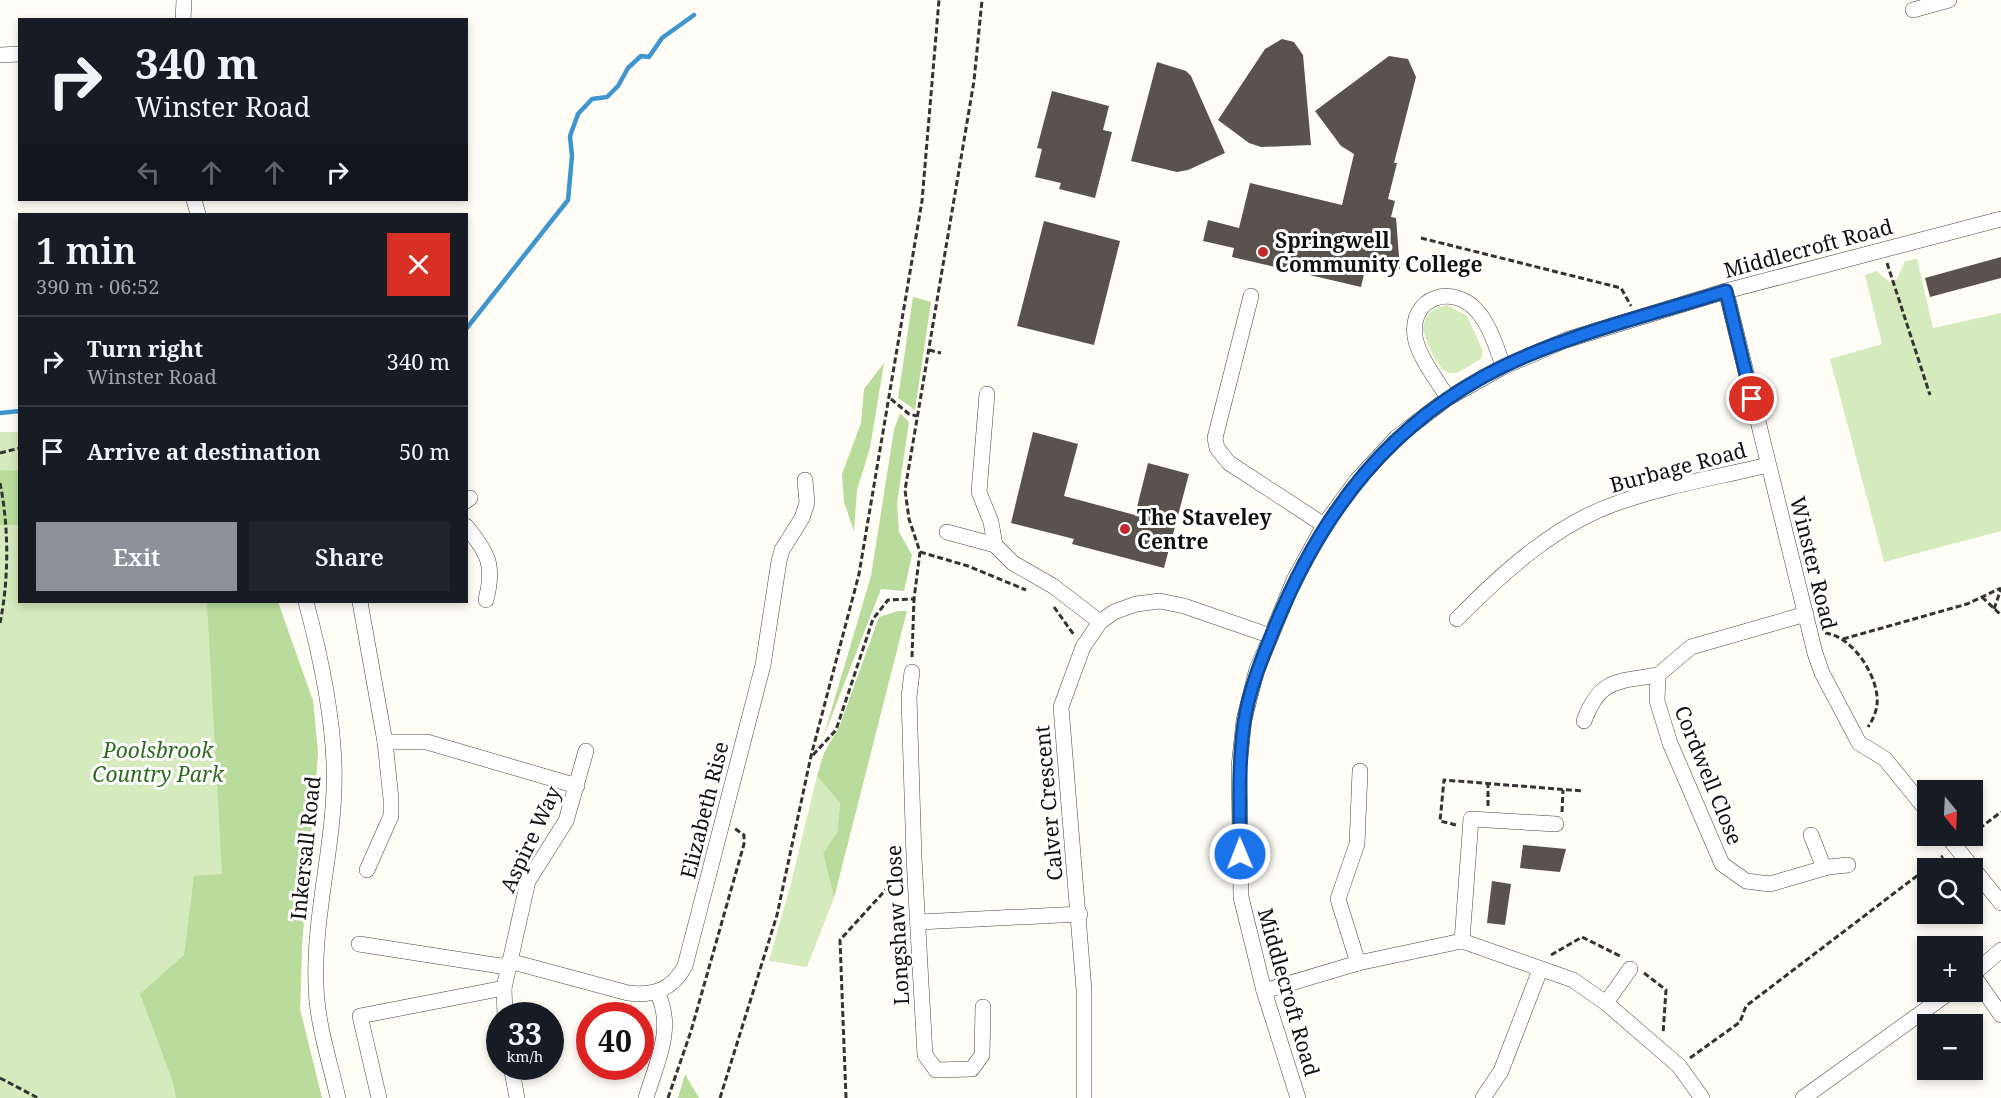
<!DOCTYPE html>
<html lang="en">
<head>
<meta charset="utf-8">
<style>
	body { margin:0; font-family:"Noto Serif",serif; background:#20242c; color:#f1f3f6; height:100vh; display:flex; flex-direction:column; font-size:22px; white-space:nowrap }
	* { box-sizing:border-box; margin:0 }
	p { font-size:20px; color:#9ea1a6 }
	.icon { flex:none; width:33px; height:33px; fill:none; stroke:currentColor; stroke-width:2; stroke-linecap:round; stroke-linejoin:round }
	.map { position:relative; flex:1; overflow:hidden }
	.drawer { position:absolute; left:18px; top:213px; width:450px; height:390px; display:flex; flex-direction:column; background:#171b24; border-radius:0px; box-shadow:0 3px 9px #0003 }
	.drawer>* { flex:none }
	.top-card { position:absolute; left:18px; top:18px; width:450px; height:183px; border-radius:0px; box-shadow:0 3px 9px #0003; background:#171b24; color:#f1f3f6; overflow:hidden }
	.needle { width:39px; rotate:162deg }
	.controls { position:absolute; left:1917px; top:780px; display:grid; gap:12px }
	.controls a { display:grid; place-items:center; width:66px; height:66px; border-radius:0px; background:#171b24; box-shadow:0 3px 9px #0003; font-size:30px }
	.speed { position:absolute; left:486px; top:1002px; display:flex; gap:12px; font-size:30px; font-weight:700; text-align:center }
	.speed>* { display:grid; place-content:center; width:78px; height:78px; border-radius:50%; background:#171b24; box-shadow:0 3px 9px #0003; line-height:1 }
	.speed small { font-size:15px; font-weight:400 }
	.speed .limit { border:9px solid #d22; background:#fff; color:#111 }
	.pin { position:absolute; display:grid; place-items:center; width:51px; height:51px; color:#fff; margin:-26px; border:3px solid #fff; border-radius:50%; box-shadow:0 2px 6px #0007 }
	.me { position:absolute; width:66px; margin:-33px; rotate:359deg; stroke-linejoin:round; filter:drop-shadow(0 0 4px #0008) }
	.turn { display:flex; align-items:center; gap:21px; height:126px; padding:0 18px; font-size:27px }
	.turn .icon { width:78px; height:78px; stroke-width:2.5 }
	.turn b { display:block; font-size:42px; line-height:51px }
	.lanes { display:flex; align-items:center; height:57px; padding:0 18px; background:#0003; justify-content:center; gap:30px; direction:ltr }
	.lanes .off { opacity:.35 }
	.round { display:grid; place-items:center; flex:none; width:63px; height:63px; border-radius:0px; background:#20242c }
	.summary { display:flex; align-items:center; justify-content:space-between; height:102px; padding:0 18px }
	h1 { font-size:36px; font-weight:600; line-height:45px }
	.button { display:flex; gap:12px; margin-top:auto; padding:12px 18px }
	.button a { flex:1; height:69px; border-radius:0px; background:#8c9099; color:#fff; font-size:24px; font-weight:600; line-height:69px; text-align:center }
	.button a+a { background:#20242c; color:#f1f3f6 }
	ul { padding:0; list-style:none }
	li { display:flex; align-items:center; gap:18px; height:90px; padding:0 18px; border-top:2px solid #363941 }
	li div { flex:1 }
	li b { display:block; font-size:22px }
	li em { font-style:normal }
	.map>svg:first-child { display:block }
	.green { fill:#d5ebbd }
	.forest { fill:#b9dc9c }
	.lines { fill:none; stroke-linecap:round; stroke-linejoin:round }
	.stream { stroke:#3f96cf; stroke-width:4.5 }
	.building { fill:#5a524d }
	.minor-casing { stroke:#444; stroke-width:16 }
	.path { stroke:#333; stroke-width:3; stroke-dasharray:6 3; stroke-linecap:butt }
	.minor { stroke:#fff; stroke-width:15 }
	.route-casing { stroke:#114b97; stroke-width:15 }
	.route { stroke:#1a73e8; stroke-width:10 }
	.poi-dot { fill:#c4262e; stroke:#fff; stroke-width:2 }
	.labels { text-anchor:middle; dominant-baseline:central; stroke-width:6; stroke-linejoin:round; paint-order:stroke }
	.poi-label { font-size:21px; font-weight:bold; fill:#111; stroke:#fff; text-anchor:start }
	.street-label { font-size:21px; fill:#111; stroke:#fff }
	.park-label { font-size:21px; font-style:italic; fill:#2f6b1f; stroke:#fff }
</style>
</head>
<body>
<div class="map">
<svg width="2001" height="1098" viewBox="0 0 2001 1098">
	<rect width="100%" height="100%" fill="#fffdf5"/>
	<g class="green">
		<polygon points="1917,259 1933,328 2001,313 2001,531 1884,562 1830,359 1882,344 1865,275 1877,271 1889,282 1897,279 1905,261"/>
		<path d="M1447 305 1467 316 1483 351 1481 359C1473 363 1463 371 1455 373 1438 377 1426 341 1423 329 1425 313 1432 309 1447 305Z"/>
		<polygon points="0,432 19,432 20,602 278,602 313,701 318,753 302,944 300,1009 322,1098 0,1098"/>
		<polygon points="817,776 840,803 837,834 823,853 834,898 807,967 769,961 791,883"/>
	</g>
	<g class="forest">
		<polygon points="913,297 931,302 915,410 898,398"/>
		<polygon points="884,363 870,448 857,490 854,531 844,502 842,474 861,423 864,389"/>
		<polygon points="900,413 909,422 897,503 899,532 912,555 904,591 881,589 823,738 871,576 894,430"/>
		<polygon points="0,470 19,471 19,525 0,525"/>
		<polygon points="207,602 278,602 313,701 318,753 302,944 300,1009 322,1098 176,1098 173,1082 140,994 184,955 194,876 222,874"/>
		<polygon points="898,611 907,611 834,898 823,853 837,833 840,803 817,776 824,753 840,725 879,617"/>
		<polygon points="685,1074 699,1098 678,1098"/>
	</g>
	<g class="lines">
		<g class="stream">
			<polyline points="466,329 568,200 572,156 570,136 578,114 592,99 607,97 618,86 628,68 641,56 649,57 662,38 694,15"/>
			<polyline points="0,413 20,411"/>
		</g>
	</g>
	<g class="building">
		<polygon points="1282,39 1294,42 1303,55 1311,145 1261,147 1249,143 1218,120 1265,49"/>
		<polygon points="1389,56 1408,59 1416,77 1394,163 1397,163 1388,199 1395,201 1391,217 1396,218 1400,269 1367,261 1361,287 1232,257 1234,248 1203,241 1208,220 1239,228 1250,183 1342,205 1354,154 1341,146 1315,111"/>
		<polygon points="1157,62 1186,71 1191,76 1225,153 1188,170 1177,172 1131,161"/>
		<polygon points="1052,91 1109,106 1103,130 1112,132 1095,198 1059,189 1061,183 1035,177 1042,149 1037,148"/>
		<polygon points="1044,221 1120,241 1094,345 1017,326"/>
		<polygon points="2001,257 2001,278 1930,297 1925,278"/>
		<polygon points="1033,432 1078,444 1064,496 1135,515 1148,463 1189,474 1164,568 1072,544 1074,539 1011,523"/>
		<polygon points="1523,845 1566,849 1560,872 1520,868"/>
		<polygon points="1492,881 1511,884 1505,925 1487,923"/>
	</g>
	<g class="lines">
		<g class="minor-casing">
			<g id="minor">
				<polyline points="1913,10 1949,0"/>
				<polyline points="183,20 184,0"/>
				<polyline points="0,55 20,54"/>
				<polyline points="194,200 198,214"/>
				<polyline points="1726,291 1815,653 1822,673 1859,743 1885,759 1928,812"/>
				<polyline points="1251,296 1215,438 1217,448 1229,463 1324,525"/>
				<polyline points="987,394 979,492 991,522 995,545"/>
				<path d="M1448 398C1437 380 1419 358 1415 337 1409 296 1454 283 1478 312 1490 326 1498 350 1503 367"/>
				<polyline points="466,501 470,498"/>
				<path d="M466 526C488 554 495 564 486 600"/>
				<polyline points="947,532 995,545 1013,563 1053,586 1100,622"/>
				<path d="M306 602C320 654 332 709 334 763 337 838 313 911 316 986 317 1024 330 1062 338 1098"/>
				<polyline points="360,602 385,742 391,799 391,816 367,870"/>
				<polyline points="1806,614 1691,647 1658,675 1657,701 1670,743 1722,864 1746,881 1770,884 1828,867 1848,865"/>
				<path d="M1457 619C1503 572 1557 523 1620 502 1668 485 1719 477 1768 465"/>
				<polyline points="912,672 909,697 914,858 925,1055 936,1070 972,1069 982,1055 983,1007"/>
				<path d="M1584 721C1600 678 1617 682 1658 675"/>
				<polyline points="385,742 427,742 577,786"/>
				<polyline points="1811,835 1824,868"/>
				<polyline points="1947,836 2001,903"/>
				<polyline points="919,922 1080,914"/>
				<polyline points="1462,941 1471,819 1556,824"/>
				<polyline points="359,944 507,967"/>
				<path d="M509 961 628 993C654 996 672 990 685 966L763 665 779 561 782 550 802 518 807 503 805 480"/>
				<polyline points="1358,963 1338,899 1357,844 1360,771"/>
				<polyline points="1972,975 2001,950"/>
				<polyline points="1973,975 2001,1015"/>
				<polyline points="1264,991 1358,963 1462,941 1573,980 1606,1003 1679,1066 1702,1098"/>
				<polyline points="1606,1003 1630,969"/>
				<polyline points="505,1016 504,988 528,881 566,821 586,751"/>
				<polyline points="511,1066 517,1098"/>
				<polyline points="379,1098 360,1016 504,988"/>
				<path d="M646 1098C657 1061 675 1028 657 992"/>
				<polyline points="1084,1098 1084,990 1061,707 1083,647 1100,622 1114,612 1136,604 1160,601 1184,606 1271,636"/>
				<polyline points="1298,1098 1264,991 1241,897 1239,767 1244,720 1257,669 1271,636 1294,580 1324,525 1357,480 1397,437 1448,398 1503,367 1566,340 1726,291 2001,219"/>
				<polyline points="1483,1098 1501,1071 1540,970"/>
				<polyline points="1803,1098 1950,992"/>
			</g>
		</g>
		<g class="path">
			<polyline points="1421,238 1621,288 1631,306"/>
			<polyline points="1887,263 1930,395"/>
			<polyline points="929,350 941,353"/>
			<polyline points="891,399 909,414 917,416"/>
			<polyline points="0,453 20,448"/>
			<path d="M0 483C9 527 9 579 0 623"/>
			<polyline points="920,552 968,566 1026,590"/>
			<polyline points="1982,597 2001,615"/>
			<polyline points="1054,607 1074,635"/>
			<polyline points="1994,609 2001,589"/>
			<path d="M1825 633C1853 636 1880 678 1877 705 1876 713 1872 721 1868 727"/>
			<polyline points="1843,639 1967,604 2001,588"/>
			<polyline points="912,657 914,599"/>
			<polyline points="813,755 836,730 873,619 888,600 914,599 920,552 909,519 905,490 974,81 982,0"/>
			<polyline points="1488,806 1488,784"/>
			<polyline points="1562,812 1563,790"/>
			<polyline points="1456,825 1440,821 1444,780 1583,791"/>
			<polyline points="1972,834 2001,812"/>
			<polyline points="1551,955 1582,937 1622,957"/>
			<polyline points="1644,973 1666,990 1663,1034"/>
			<polyline points="1690,1058 1740,1022 1746,1006 1943,856"/>
			<polyline points="0,1078 38,1098"/>
			<polyline points="668,1098 691,1031 744,844 744,835 734,828"/>
			<polyline points="720,1098 777,915 811,756 859,574 922,201 939,0"/>
			<polyline points="846,1098 840,940 900,874"/>
		</g>
		<use href="#minor" class="minor"/>
	</g>
	<g class="lines">
		<g class="route-casing">
			<path id="route" d="M1240 854C1240 810 1238 766 1244 723 1249 689 1263 656 1276 624 1323 510 1391 421 1504 366 1575 332 1651 315 1726 291L1752 399"/>
		</g>
		<use href="#route" class="route"/>
	</g>
	<g class="poi-dot">
		<circle cx="1263" cy="252" r="6"/>
		<circle cx="1125" cy="529" r="6"/>
	</g>
	<g class="labels">
		<g class="poi-label">
			<text x="1275" y="240">Springwell<tspan x="1275" dy="24">Community College</tspan></text>
			<text x="1137" y="517">The Staveley<tspan x="1137" dy="24">Centre</tspan></text>
		</g>
		<g class="street-label">
			<text transform="translate(1808 248) rotate(-15)">Middlecroft Road</text>
			<text transform="translate(1678 467) rotate(-15)">Burbage Road</text>
			<text transform="translate(1814 563) rotate(76)">Winster Road</text>
			<text transform="translate(1709 775) rotate(68)">Cordwell Close</text>
			<text transform="translate(1048 803) rotate(-95)">Calver Crescent</text>
			<text transform="translate(704 810) rotate(-76)">Elizabeth Rise</text>
			<text transform="translate(530 839) rotate(-65)">Aspire Way</text>
			<text transform="translate(305 848) rotate(-84)">Inkersall Road</text>
			<text transform="translate(897 925) rotate(-93)">Longshaw Close</text>
			<text transform="translate(1289 992) rotate(74)">Middlecroft Road</text>
		</g>
		<g class="park-label">
			<text x="158" y="750">Poolsbrook<tspan x="158" dy="24">Country Park</tspan></text>
		</g>
	</g>
</svg>
<div class="controls">
<a><svg class="needle" viewBox="-14 -14 28 28"><path d="M0-13l5 13h-10z" fill="#e53935"/><path d="M0 13l5-13h-10z" fill="#9ea1a6"/></svg></a>
<a><svg class="icon" aria-label="search" viewBox="0 0 24 24"><circle cx="10" cy="10" r="6"/><path d="M15 15l6 6"/></svg></a>
<a>+</a>
<a>−</a>
</div>
<div class="speed"><div>33<small>km/h</small></div><div class="limit">40</div></div>
<div class="pin" style="left:1752px;top:399px;background:#d93025"><svg class="icon" aria-label="arrive" viewBox="0 0 24 24"><path d="M6 21V4h12l-3 4 3 4H6"/></svg></div>
<svg class="me" style="left:1240px;top:854px" viewBox="-20 -20 40 40"><circle r="17" fill="#1a73e8" stroke="#fff" stroke-width="3"/><path d="M0-11L8 9 0 5-8 9z" fill="#fff"/></svg>
<div class="top-card">
<div class="turn"><svg class="icon" aria-label="right" viewBox="0 0 24 24"><path d="M7 20v-9h11M14 6l5 5-5 5"/></svg><div><b>340 m</b>Winster Road</div></div>
<div class="lanes"><svg class="icon off" aria-label="left" viewBox="0 0 24 24"><path d="M17 20v-9H6M10 6l-5 5 5 5"/></svg><svg class="icon off" aria-label="ahead" viewBox="0 0 24 24"><path d="M12 20V5M6 11l6-6 6 6"/></svg><svg class="icon off" aria-label="ahead" viewBox="0 0 24 24"><path d="M12 20V5M6 11l6-6 6 6"/></svg><svg class="icon" aria-label="right" viewBox="0 0 24 24"><path d="M7 20v-9h11M14 6l5 5-5 5"/></svg></div>
</div>
<section class="drawer">
<div class="summary"><div><h1>1 min</h1><p>390 m · 06:52</p></div><a class="round" style="background:#d93025;color:#fff"><svg class="icon" aria-label="close" viewBox="0 0 24 24"><path d="M6 6l12 12M18 6L6 18"/></svg></a></div>
<ul>
<li><svg class="icon" aria-label="right" viewBox="0 0 24 24"><path d="M7 20v-9h11M14 6l5 5-5 5"/></svg><div><b>Turn right</b><p>Winster Road</p></div><em>340 m</em></li>
<li><svg class="icon" aria-label="arrive" viewBox="0 0 24 24"><path d="M6 21V4h12l-3 4 3 4H6"/></svg><div><b>Arrive at destination</b></div><em>50 m</em></li>
</ul>
<div class="button"><a>Exit</a><a>Share</a></div>
</section>
</div>
</body>
</html>
